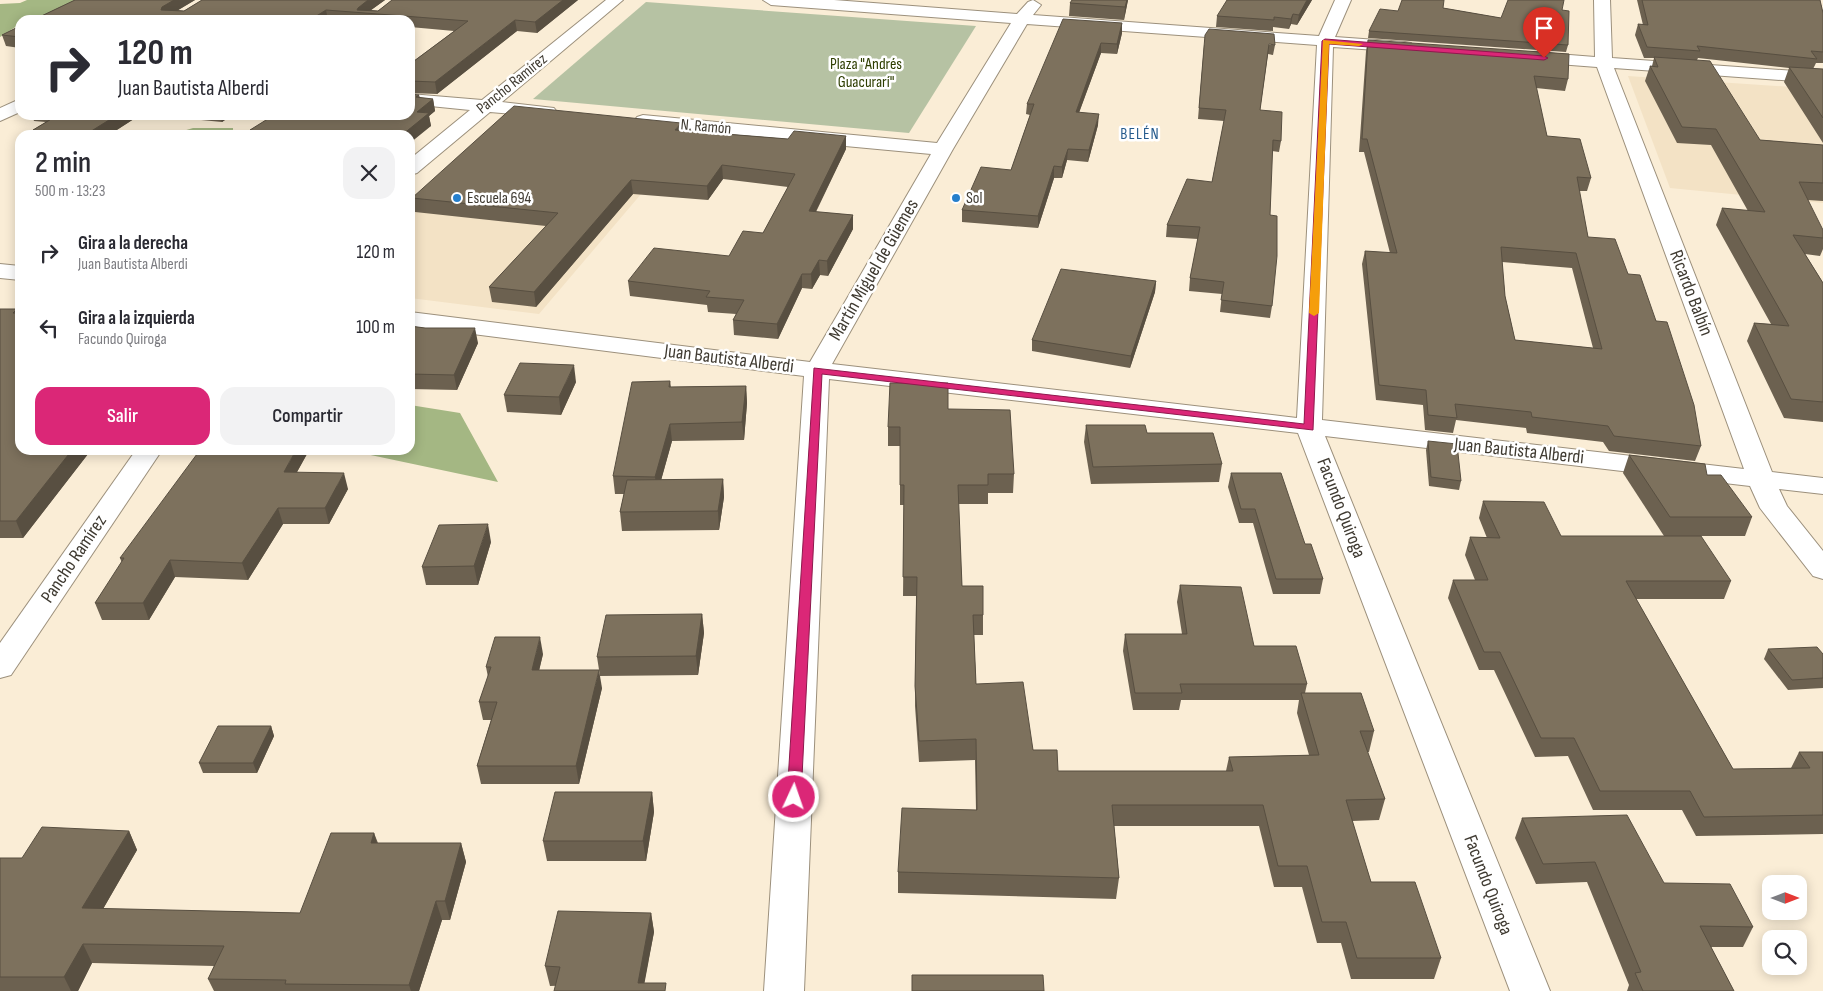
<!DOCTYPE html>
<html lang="es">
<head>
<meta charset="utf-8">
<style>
	body { margin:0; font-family:"Sofia Sans Condensed",sans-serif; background:#f2f2f3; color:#2b2b33; height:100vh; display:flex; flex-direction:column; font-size:19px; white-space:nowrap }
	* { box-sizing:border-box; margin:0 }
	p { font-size:16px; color:#7c7c81 }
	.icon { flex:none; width:28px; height:28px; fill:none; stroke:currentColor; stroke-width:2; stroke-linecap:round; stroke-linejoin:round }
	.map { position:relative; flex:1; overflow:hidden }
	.panel { position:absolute; left:15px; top:130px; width:400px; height:325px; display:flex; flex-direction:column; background:#fff; border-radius:15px; box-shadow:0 2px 12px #0003 }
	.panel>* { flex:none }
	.hud { position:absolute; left:15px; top:15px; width:400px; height:105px; border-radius:15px; box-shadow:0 2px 12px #0003; background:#fff; color:#2b2b33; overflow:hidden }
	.needle { width:32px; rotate:90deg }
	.controls { position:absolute; left:1762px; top:875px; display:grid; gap:10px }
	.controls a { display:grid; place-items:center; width:45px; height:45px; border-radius:10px; background:#fff; box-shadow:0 2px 12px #0003; font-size:25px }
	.pin { position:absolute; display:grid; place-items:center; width:42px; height:42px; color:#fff; margin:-51px -21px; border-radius:50% 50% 50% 0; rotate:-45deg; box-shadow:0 0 5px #0007 }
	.pin .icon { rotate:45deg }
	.me { position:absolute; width:55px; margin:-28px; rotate:3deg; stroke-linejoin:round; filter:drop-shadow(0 0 4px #0008) }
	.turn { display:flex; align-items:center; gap:18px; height:105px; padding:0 20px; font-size:22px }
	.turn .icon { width:65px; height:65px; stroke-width:2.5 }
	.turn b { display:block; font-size:35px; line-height:42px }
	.round { display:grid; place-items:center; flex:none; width:52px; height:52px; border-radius:15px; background:#f2f2f3 }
	.head { display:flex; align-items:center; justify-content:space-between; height:85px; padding:0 20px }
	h1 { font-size:30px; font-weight:600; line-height:38px }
	.primary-button { display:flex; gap:10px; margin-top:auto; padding:10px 20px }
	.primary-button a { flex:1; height:58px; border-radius:15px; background:#db2777; color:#fff; font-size:20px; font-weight:600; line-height:58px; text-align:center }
	.primary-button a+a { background:#f2f2f3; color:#2b2b33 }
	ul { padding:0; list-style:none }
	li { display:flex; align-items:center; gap:15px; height:75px; padding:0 20px }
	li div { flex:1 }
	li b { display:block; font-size:19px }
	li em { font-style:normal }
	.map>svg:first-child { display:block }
	.built { fill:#f3e2c5 }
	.green { fill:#b6c2a3 }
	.forest { fill:#a4b783 }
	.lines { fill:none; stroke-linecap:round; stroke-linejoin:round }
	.minor-casing { stroke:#9c907c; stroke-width:2 }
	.minor { fill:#fff; fill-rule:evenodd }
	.wall { fill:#6c6150; fill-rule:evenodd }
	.shaded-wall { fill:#584f41 }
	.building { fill:#7d715d; stroke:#584f41; fill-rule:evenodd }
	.route { fill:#db2777; stroke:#8e194d }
	.slow { fill:#f59e0b }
	.poi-dot { fill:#267fcc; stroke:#fff; stroke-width:2 }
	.labels { text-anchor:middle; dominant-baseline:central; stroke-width:5; stroke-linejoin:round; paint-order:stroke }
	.far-park-label { font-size:16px; fill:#2d3d00; stroke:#fff }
	.far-street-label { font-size:16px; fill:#3f3a31; stroke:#fff }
	.far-neighbourhood-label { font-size:16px; letter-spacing:1px; fill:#245a8c; stroke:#fff }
	.far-poi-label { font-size:16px; fill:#3f3a31; stroke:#fff; text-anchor:start }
	.street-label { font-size:19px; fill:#3f3a31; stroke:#fff }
</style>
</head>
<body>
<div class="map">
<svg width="1823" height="991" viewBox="0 0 1823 991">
	<rect width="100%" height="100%" fill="#faedd6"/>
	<g class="built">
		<polygon points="1628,76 1823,89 1823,203 1670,188"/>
		<polygon points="512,116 693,133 539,314 410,298 410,208"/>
	</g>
	<polygon class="green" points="646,2 976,26 909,133 533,99"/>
	<g class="forest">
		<polygon points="27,0 112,0 38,20 20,20 20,24 0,37 0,4 20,3"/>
		<polygon points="193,128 233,128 233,135 170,135"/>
		<polygon points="410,405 460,413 498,482 347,450 410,450"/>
	</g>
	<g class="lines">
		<g class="minor-casing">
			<g id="minor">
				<polygon points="606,0 623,0 502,102 554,108 557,112 554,116 548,117 490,112 417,173 410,175 410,159 470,110 410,104 410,94 482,100"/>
				<path d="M763 0H834L1017 14 1028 2 1033 0 1041 5 1033 15 1319 36 1335 0H1351L1335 37 1405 42 1411 43 1413 47 1411 51 1405 52 1333 47 1322 420 1744 469 1597 67 1532 62 1526 61 1524 57 1526 53 1532 52 1595 57 1594 0H1610L1612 58 1823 73V83L1614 68 1772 472 1823 478V494L1779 489 1787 506 1823 551V579L1813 576 1760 508 1750 486 1325 436 1550 991H1510L1298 433 829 379 804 991H764L804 376 410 326V312L810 362 931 154 643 127 637 125 634 121 637 117 643 115 937 143 1011 23 771 5ZM1027 24 1317 45 1297 418 832 364 953 149Z"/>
				<polygon points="20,99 20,112 0,121 0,108"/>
				<polygon points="0,264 20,266 20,280 0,278"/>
				<polygon points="136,450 162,450 11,675 0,678 0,643"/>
			</g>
		</g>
		<use href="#minor" class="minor"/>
	</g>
	<g class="wall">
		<polygon points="75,0 195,0 178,10 184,11 202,0 385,0 371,10 378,11 392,0 578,0 537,33 517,31 437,94 410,93 410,64 454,31 410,27 410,20 33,20"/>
		<polygon points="1128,0 1124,20 1069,16 1070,3"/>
		<polygon points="1312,0 1297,25 1291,24 1289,29 1273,27 1273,31 1216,27 1217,16"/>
		<polygon points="1637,0 1820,0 1823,13 1823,63 1816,63 1813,69 1823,69 1823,143 1784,82 1789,68 1698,58 1697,60 1760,140 1823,145 1823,201 1808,200 1823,238 1823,249 1820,256 1805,254 1823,283 1823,422 1784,418 1747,341 1754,323 1771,324 1716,225 1722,208 1748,211 1711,145 1677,143 1645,81 1650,66 1652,66 1654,58 1644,58 1635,35 1638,24 1643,25"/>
		<polygon points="1443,8 1501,18 1562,10 1568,45 1566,52 1368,38 1369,31 1398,11"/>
		<polygon points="1122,23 1122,33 1117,54 1101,53 1079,113 1098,125 1088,162 1067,160 1062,178 1054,178 1038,228 962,222 962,210 1011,170 1030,115 1026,114 1027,104"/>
		<polygon points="20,26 20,48 6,46 2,35"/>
		<path d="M1368 40 1568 79 1565 91 1536 88 1547 136 1591 178 1587 191H1579L1588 237 1628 274 1656 321 1701 446 1695 461 1609 451 1603 442 1527 433 1526 428 1456 420 1453 433 1425 430 1423 405 1376 400 1362 264 1365 251 1390 253 1364 152H1359L1366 51ZM1502 262 1572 268 1593 348 1515 340 1505 296Z"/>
		<polygon points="1204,45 1275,45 1273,55 1268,54 1260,110 1281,141 1279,152 1272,151 1270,215 1272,306 1270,318 1220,312 1222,294 1189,291 1190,278 1198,239 1166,237 1167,225 1212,182 1224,121 1198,119"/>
		<polygon points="419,95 420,98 433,99 435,111 429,116 431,126 410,135 252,135 250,130"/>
		<polygon points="32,115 140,115 109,135 34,135 33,130 46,122 34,121"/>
		<polygon points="149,115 232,115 222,122"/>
		<polygon points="681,130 788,139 846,136 846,149 816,212 853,215 853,229 828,276 820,275 812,289 802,288 778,339 734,335 733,320 736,314 708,312 707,305 630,296 628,281 729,256 763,233 788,187 723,179 708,200 633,194 536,307 492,302 489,287 546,226 415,212 412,198"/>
		<polygon points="1156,281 1155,292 1130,368 1032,351 1032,340"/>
		<polygon points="0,309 17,309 18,313 20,450 94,450 91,454 88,454 23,538 0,538"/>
		<polygon points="410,326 478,343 457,390 410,389"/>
		<polygon points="670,381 671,387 746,386 747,403 744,440 672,441 661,480 723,479 724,497 719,530 622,531 620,512 624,494 615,494 613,476"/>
		<polygon points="576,382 561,415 507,412 504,395"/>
		<polygon points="948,409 1014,474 1013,493 988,493 988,504 958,504 962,586 983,615 983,635 974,635 976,684 1033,750 1058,771 1226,771 1229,757 1309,755 1297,713 1299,700 1181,700 1179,710 1133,710 1123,651 1125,634 1182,634 1177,602 1180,585 1254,646 1307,684 1305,693 1374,731 1369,752 1367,752 1385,799 1379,820 1352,821 1371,882 1441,958 1434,979 1351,979 1341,943 1317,943 1302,887 1274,887 1259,826 1114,826 1119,878 1116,899 898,893 898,872 976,810 975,760 919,762 915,706 916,596 903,596 904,505 900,505 900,446 888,446 888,427"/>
		<polygon points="1086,425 1147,433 1222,464 1219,482 1091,484 1084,442"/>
		<polygon points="1428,441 1461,481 1459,490 1429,486 1426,450"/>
		<polygon points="307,454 297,472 348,489 329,524 283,524 248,580 175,577 149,620 102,620 95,603 122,563 120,558"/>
		<polygon points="1629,455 1707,475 1752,517 1745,536 1664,536 1623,473"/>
		<polygon points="1231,473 1323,579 1320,594 1273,594 1253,523 1239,523 1228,487"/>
		<polygon points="1483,501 1561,536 1731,581 1724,599 1636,599 1733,769 1791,768 1799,752 1823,752 1823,834 1696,836 1682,810 1593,810 1568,756 1535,757 1494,670 1479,670 1448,598 1453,580 1475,580 1465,555 1470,537 1487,538 1479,518"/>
		<polygon points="491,542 478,585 426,585 422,567"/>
		<polygon points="702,614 704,633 698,675 600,676 597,657"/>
		<polygon points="1768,649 1823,654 1823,688 1788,690 1764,659"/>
		<polygon points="543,654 539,670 602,688 579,784 481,784 477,766 491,720 483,720 479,702 488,677 486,667"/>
		<polygon points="271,726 274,736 257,773 203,773 199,763"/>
		<polygon points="652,792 654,812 646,861 547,861 543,841"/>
		<polygon points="1522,818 1664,883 1753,927 1743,947 1711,947 1734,991 1627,991 1629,985 1587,882 1536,884 1515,838"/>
		<polygon points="129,831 137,850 103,909 300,913 374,833 378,843 461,843 466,862 450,920 442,920 419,991 214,991 208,979 214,966 92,963 78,991 0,991 0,858 22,858"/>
		<polygon points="651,913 654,932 644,983 550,986 545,966"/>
	</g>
	<g class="shaded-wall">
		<polygon points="174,0 195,0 165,18 161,10 162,7"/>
		<polygon points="368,0 385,0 367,13 358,12 358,8"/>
		<polygon points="563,0 578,0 537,33 535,22"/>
		<polygon points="1127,0 1128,0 1124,20 1125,7"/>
		<polygon points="1307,0 1312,0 1297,25 1299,15"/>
		<polygon points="326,10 328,20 310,20"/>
		<polygon points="1293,14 1291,24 1289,29 1291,19"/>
		<polygon points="515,20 517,31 437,94 435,82"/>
		<polygon points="1122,23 1122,33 1117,54 1117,44"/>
		<polygon points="1101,43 1101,53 1075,123 1076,112"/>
		<polygon points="433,99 435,111 429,116 431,126 410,143 410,135 402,135 417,112"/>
		<polygon points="1099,114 1098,125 1088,162 1089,150"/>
		<polygon points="117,115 140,115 109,135 85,135"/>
		<polygon points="220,115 232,115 222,122"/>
		<polygon points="681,123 682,136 675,130"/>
		<polygon points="846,136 846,149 809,225 809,211"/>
		<polygon points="1068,149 1067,160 1062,178 1062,167"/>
		<polygon points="722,165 723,179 708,200 707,186"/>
		<polygon points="1054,166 1054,178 1038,228 1038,216"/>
		<polygon points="631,180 633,194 536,307 534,292"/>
		<polygon points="853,215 853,229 828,276 827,261"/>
		<polygon points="819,260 820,275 812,289 811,274"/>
		<polygon points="802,274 802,288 778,339 777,324"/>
		<polygon points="1156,281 1155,292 1130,368 1131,356"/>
		<polygon points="475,328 478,343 457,390 454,375"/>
		<polygon points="574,365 576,382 561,415 559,397"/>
		<polygon points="746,386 747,403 744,440 742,422"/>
		<polygon points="670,424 672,441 657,495 655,477"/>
		<polygon points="72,450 86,450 88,454 23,538 16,521"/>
		<polygon points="89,450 94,450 91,454"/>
		<polygon points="296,450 306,450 307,454 288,488 284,472"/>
		<polygon points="344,473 348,489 329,524 325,508"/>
		<polygon points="723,479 724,497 719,530 718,511"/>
		<polygon points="278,508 283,524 248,580 242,563"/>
		<polygon points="488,524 491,542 478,585 474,566"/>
		<polygon points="170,560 175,577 149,620 143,603"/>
		<polygon points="702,614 704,633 698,675 696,656"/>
		<polygon points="540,637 543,654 535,688 532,670"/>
		<polygon points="599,670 602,688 579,784 576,766"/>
		<polygon points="271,726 274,736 257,773 253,763"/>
		<polygon points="652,792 654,812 646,861 643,841"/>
		<polygon points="129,831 137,850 92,928 82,908"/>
		<polygon points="374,833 380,853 371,843"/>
		<polygon points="461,843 466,862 450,920 445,901"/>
		<polygon points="436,901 442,920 419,991 411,991 409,985"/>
		<polygon points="651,913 654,932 643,991 638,983"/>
		<polygon points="83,944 92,963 78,991 71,991 64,977"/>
	</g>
	<g class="building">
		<polygon points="75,0 174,0 162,7 161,10 184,11 202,0 368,0 358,8 357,10 378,11 392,0 563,0 535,22 515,20 435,82 410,81 410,64 468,21 326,10 310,20 33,20"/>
		<polygon points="1072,0 1127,0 1125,7 1070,3"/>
		<polygon points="1227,0 1307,0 1299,15 1293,14 1291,19 1274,17 1274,20 1217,16"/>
		<polygon points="1402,0 1444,0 1443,8 1501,18 1508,0 1564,0 1562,10 1569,11 1568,45 1369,31 1380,9 1398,11"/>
		<polygon points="1642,0 1820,0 1823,13 1823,52 1811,51 1817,59 1697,46 1700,51 1647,47 1638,24 1648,25"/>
		<polygon points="1063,19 1122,23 1117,44 1101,43 1076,112 1099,114 1089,150 1068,149 1062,167 1054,166 1038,216 962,210 981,167 1011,170 1034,104 1027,104"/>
		<polygon points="20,26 20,37 2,35"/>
		<polygon points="1209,29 1274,34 1275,45 1269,44 1260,110 1282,112 1281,141 1273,140 1270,215 1277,216 1277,256 1272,306 1221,300 1224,282 1190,278 1200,227 1167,225 1187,179 1212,182 1226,110 1199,108 1205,35"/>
		<path d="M1368 40 1569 54 1568 79 1534 76 1547 136 1580 139 1591 178 1577 177 1588 237 1615 239 1628 274 1640 275 1656 321 1667 322 1694 405 1701 446 1614 436 1608 426 1532 417 1531 412 1455 404 1457 418 1428 415 1426 390 1379 385 1365 251 1397 253 1367 139H1362ZM1501 247 1576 253 1602 349 1515 340 1505 296Z"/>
		<polygon points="1654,57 1710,61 1760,140 1823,145 1823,183 1799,182 1823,230 1823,238 1793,235 1823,283 1823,402 1791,399 1754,323 1789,326 1722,208 1765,212 1716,129 1682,127 1650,66 1658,67"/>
		<polygon points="1789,67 1823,69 1823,118"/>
		<polygon points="410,94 419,95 416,97 433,99 417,112 429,113 402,135 286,135 250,130 274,115 410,115"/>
		<polygon points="514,106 681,123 675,130 788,139 794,131 846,136 809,211 853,215 827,261 819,260 811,274 802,274 777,324 733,320 744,300 706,297 710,291 628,281 654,248 729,256 743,231 763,233 795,174 722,165 707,186 631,180 534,292 489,287 558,213 412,198"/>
		<polygon points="58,115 117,115 85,135 33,130"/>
		<polygon points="1061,269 1156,281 1131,356 1032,340"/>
		<polygon points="0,309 17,309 13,313 20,313 20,450 72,450 16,521 0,521"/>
		<polygon points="410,326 425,328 475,328 454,375 410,374"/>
		<polygon points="520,363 574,365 559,397 504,395"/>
		<polygon points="670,381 669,387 746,386 742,422 670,424 655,477 613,476 632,382"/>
		<polygon points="890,383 948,383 948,409 1010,410 1014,474 988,474 988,485 958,485 962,586 983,586 983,615 973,615 976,684 1023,682 1033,750 1057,750 1058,771 1233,771 1229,757 1319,755 1301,693 1361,693 1374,731 1360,731 1385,799 1346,800 1371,882 1415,882 1441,958 1357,958 1346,922 1322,922 1307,866 1278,866 1263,805 1112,805 1119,878 898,872 902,808 977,810 976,739 919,741 915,686 917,577 903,577 904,485 900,485 900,427 888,427"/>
		<polygon points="1086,425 1145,425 1147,433 1213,433 1222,464 1093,467"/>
		<polygon points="1428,441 1457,444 1461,481 1431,477"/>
		<polygon points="200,450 296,450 284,472 344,473 325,508 278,508 242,563 170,560 143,603 95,603 124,558 120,558"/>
		<polygon points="1629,455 1705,464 1707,475 1721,475 1752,517 1670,517"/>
		<polygon points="1231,473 1281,473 1305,544 1311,544 1323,579 1276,579 1255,509 1241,509"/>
		<polygon points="723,479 718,511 620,512 627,480"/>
		<polygon points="1483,501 1544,502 1561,536 1701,536 1731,581 1626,581 1733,769 1810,768 1799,752 1823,752 1823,815 1704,817 1690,791 1600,791 1574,738 1541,738 1500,652 1484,652 1453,580 1488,580 1470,537 1500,538"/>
		<polygon points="488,524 474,566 422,567 439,525"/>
		<polygon points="1180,585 1241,587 1254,646 1296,646 1307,684 1180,684 1182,693 1135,693 1125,634 1187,634"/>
		<polygon points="702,614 696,656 597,657 606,615"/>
		<polygon points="495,637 540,637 532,670 599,670 576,766 477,766 497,702 479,702 491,667 486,667"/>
		<polygon points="1817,647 1823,654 1823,678 1792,680 1768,649"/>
		<polygon points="218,726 271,726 253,763 199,763"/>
		<polygon points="555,792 652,792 643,841 543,841"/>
		<polygon points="1627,815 1664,883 1730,884 1753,927 1700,926 1734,991 1643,991 1635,973 1641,972 1595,862 1543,864 1522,818"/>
		<polygon points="42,827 129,831 82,908 300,913 331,833 374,833 371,843 461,843 445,901 436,901 409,985 285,984 286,980 208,979 224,946 83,944 64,977 0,977 0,858 22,858"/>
		<polygon points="558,911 651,913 638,983 666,983 665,991 554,991 560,967 545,966"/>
		<polygon points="912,975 1043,975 1044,991 912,991"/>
	</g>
	<polygon class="route" points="1325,39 1544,56 1548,58 1544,60 1329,44 1313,430 822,374 801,797 799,801 789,801 787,797 814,368 1304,424 1322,41"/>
	<polygon class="slow" points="1323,40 1363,44 1359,46 1329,44 1319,313 1314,316 1309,313"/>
	<g class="poi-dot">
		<circle cx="457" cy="198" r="5"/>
		<circle cx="956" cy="198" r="5"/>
	</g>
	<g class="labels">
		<g class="far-park-label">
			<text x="866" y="64">Plaza "Andrés<tspan x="866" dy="18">Guacurarí"</tspan></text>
		</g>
		<g class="far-street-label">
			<text transform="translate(512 84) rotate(-39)">Pancho Ramírez</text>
			<text transform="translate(706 127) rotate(5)">N. Ramón</text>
		</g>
		<g class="far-neighbourhood-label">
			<text x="1140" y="134">BELÉN</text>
		</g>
		<g class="far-poi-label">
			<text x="467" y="198">Escuela 694</text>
			<text x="966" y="198">Sol</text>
		</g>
		<g class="street-label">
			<text transform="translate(874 270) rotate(-60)">Martín Miguel de Güemes</text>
			<text transform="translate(1691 293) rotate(69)">Ricardo Balbín</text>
			<text transform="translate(729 359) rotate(7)">Juan Bautista Alberdi</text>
			<text transform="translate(1519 451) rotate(6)">Juan Bautista Alberdi</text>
			<text transform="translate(1341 508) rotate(69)">Facundo Quiroga</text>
			<text transform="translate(74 559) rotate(-56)">Pancho Ramírez</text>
			<text transform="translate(1488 885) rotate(69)">Facundo Quiroga</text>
		</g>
	</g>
</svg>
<div class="controls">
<a><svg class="needle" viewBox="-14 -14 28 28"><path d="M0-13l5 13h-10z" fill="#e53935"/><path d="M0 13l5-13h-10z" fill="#7c7c81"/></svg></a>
<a><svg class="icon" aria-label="search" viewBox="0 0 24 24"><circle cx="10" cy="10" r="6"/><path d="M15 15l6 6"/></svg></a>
</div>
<div class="pin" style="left:1544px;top:58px;background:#d93025"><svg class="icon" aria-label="arrive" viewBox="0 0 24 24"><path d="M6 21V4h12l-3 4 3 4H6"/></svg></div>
<svg class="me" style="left:794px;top:797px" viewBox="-20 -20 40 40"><circle r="17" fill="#db2777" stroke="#fff" stroke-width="3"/><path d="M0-11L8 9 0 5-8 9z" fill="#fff"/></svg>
<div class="hud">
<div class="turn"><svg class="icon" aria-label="right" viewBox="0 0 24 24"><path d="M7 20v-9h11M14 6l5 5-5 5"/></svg><div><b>120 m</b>Juan Bautista Alberdi</div></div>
</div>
<section class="panel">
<div class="head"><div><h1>2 min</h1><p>500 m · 13:23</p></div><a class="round"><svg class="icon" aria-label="close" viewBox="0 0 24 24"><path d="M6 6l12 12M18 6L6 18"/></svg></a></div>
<ul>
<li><svg class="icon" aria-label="right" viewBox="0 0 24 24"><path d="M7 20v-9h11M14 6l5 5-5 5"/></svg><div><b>Gira a la derecha</b><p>Juan Bautista Alberdi</p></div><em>120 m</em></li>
<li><svg class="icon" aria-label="left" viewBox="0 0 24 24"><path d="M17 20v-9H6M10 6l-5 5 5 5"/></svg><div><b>Gira a la izquierda</b><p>Facundo Quiroga</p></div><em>100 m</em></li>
</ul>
<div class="primary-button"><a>Salir</a><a>Compartir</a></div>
</section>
</div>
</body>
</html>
